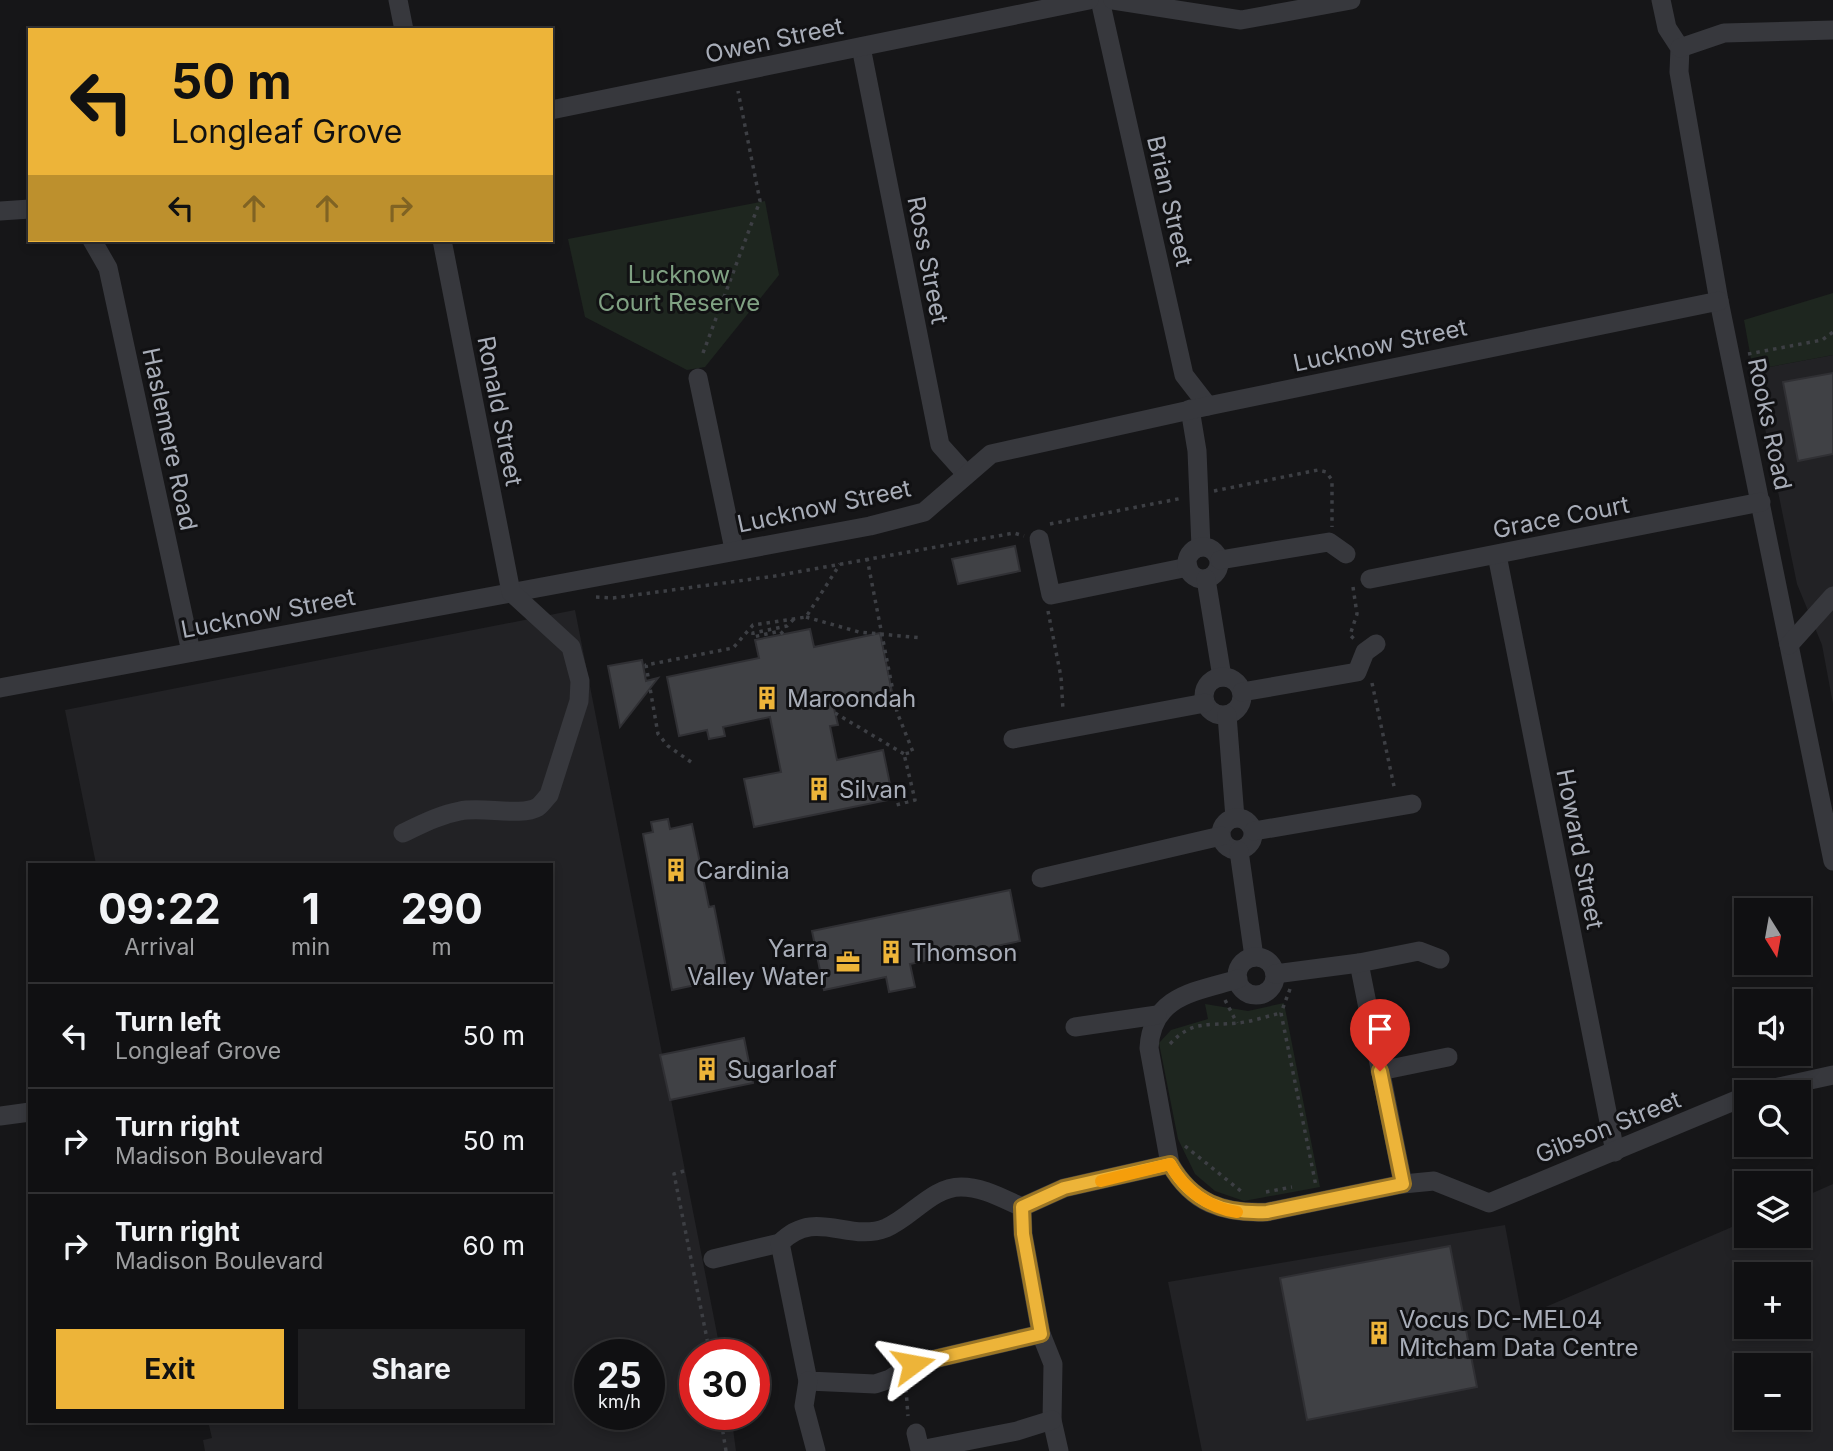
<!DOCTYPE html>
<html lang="en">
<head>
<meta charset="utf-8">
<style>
	body { margin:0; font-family:Inter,sans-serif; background:#1e1e20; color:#f1f3f6; height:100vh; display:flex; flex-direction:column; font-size:26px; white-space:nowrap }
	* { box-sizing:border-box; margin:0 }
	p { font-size:23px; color:#9c9d9f }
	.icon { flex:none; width:38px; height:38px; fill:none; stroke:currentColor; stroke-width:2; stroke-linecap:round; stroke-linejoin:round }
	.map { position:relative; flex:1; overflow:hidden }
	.panel { position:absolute; left:28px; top:863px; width:525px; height:560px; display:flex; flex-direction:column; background:#101012; border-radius:0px; box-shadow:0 4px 10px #0003,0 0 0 2px #303032 }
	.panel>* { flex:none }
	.top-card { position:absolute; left:28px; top:28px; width:525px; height:214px; border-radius:0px; box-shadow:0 4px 10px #0003,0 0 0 2px #303032; background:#edb439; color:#111; overflow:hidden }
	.needle { width:46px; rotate:169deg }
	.fabs { position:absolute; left:1734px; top:898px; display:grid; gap:14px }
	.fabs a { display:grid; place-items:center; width:77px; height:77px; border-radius:0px; background:#101012; box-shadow:0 4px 10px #0003,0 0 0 2px #303032; font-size:35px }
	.speed { position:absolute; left:574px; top:1339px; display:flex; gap:14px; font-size:35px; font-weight:700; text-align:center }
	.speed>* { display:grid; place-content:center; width:91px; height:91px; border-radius:50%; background:#101012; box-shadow:0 4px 10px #0003,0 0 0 2px #303032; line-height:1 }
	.speed small { font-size:18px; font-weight:400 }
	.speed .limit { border:10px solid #d22; background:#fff; color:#111 }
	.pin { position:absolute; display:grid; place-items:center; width:60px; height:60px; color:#fff; margin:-72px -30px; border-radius:50% 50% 50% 0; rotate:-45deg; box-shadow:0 0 7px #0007 }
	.pin .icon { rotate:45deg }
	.me { position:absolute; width:77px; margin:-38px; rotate:77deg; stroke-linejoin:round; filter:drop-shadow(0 0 5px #0008) }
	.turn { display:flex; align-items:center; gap:24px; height:147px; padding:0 28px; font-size:32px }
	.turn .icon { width:91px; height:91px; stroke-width:2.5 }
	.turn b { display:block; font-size:49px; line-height:60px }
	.lanes { display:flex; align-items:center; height:66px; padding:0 28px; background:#0003; justify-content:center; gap:35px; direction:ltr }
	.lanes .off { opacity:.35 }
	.eta { display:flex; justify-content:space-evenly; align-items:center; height:119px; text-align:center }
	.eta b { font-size:42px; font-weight:700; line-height:49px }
	.primary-button { display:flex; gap:14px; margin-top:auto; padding:14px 28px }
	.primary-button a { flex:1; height:80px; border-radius:0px; background:#edb439; color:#111; font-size:28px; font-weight:700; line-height:80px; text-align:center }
	.primary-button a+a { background:#1e1e20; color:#f1f3f6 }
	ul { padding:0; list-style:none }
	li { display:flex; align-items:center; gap:21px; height:105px; padding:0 28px; border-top:2px solid #303032 }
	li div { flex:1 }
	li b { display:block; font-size:26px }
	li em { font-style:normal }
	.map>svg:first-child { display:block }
	.built { fill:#222225; fill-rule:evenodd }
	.green { fill:#1e261f }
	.building { fill:#404145; stroke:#303034; stroke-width:2 }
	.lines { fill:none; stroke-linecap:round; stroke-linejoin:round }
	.path { stroke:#3d3f44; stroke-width:3.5; stroke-dasharray:3.5 5; stroke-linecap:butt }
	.minor { stroke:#37383d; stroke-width:19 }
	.route-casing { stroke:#9a7525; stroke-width:18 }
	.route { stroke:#edb439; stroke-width:12 }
	.slow { stroke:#f59e0b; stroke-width:12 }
	.labels { text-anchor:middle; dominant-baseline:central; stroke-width:6; stroke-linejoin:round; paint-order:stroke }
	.street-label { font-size:24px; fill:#a8adb8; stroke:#111113 }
	.park-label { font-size:24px; fill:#80a283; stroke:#111113 }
	.poi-label { font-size:24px; fill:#a8adb8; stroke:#111113; text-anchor:start }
</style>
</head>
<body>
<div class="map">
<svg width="1833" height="1451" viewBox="0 0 1833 1451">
	<rect width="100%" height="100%" fill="#161618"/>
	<g class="built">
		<polygon points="1833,355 1833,704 1822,645 1797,584 1753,370"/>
		<path d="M575 610 721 1354H695V1414H731L736 1451H205L203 1440 212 1438 208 1421H551V864H96L65 710ZM590 1354H649V1414H590Z"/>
		<path d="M1833 1184V1451H1202L1168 1282 1505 1225 1522 1317 1746 1221V1236H1799V1199ZM1746 1274H1799V1326H1746ZM1746 1365H1799V1418H1746Z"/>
	</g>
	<g class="green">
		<polygon points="765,201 779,275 705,367 687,370 585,317 568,239"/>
		<polygon points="1833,293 1833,355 1753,370 1744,320"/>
		<polygon points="1284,1003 1320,1187 1244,1201 1215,1191 1195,1174 1178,1139 1159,1043 1171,1030 1208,1019 1205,1004 1248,1011"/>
	</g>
	<g class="building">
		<polygon points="1833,373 1833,454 1798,461 1783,382"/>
		<polygon points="1015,546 1020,571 958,584 952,559"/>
		<polygon points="810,629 814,647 880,633 892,692 833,704 838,725 830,726 837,760 883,750 893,799 754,827 744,779 781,772 770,717 723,727 725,736 709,739 707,730 679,736 667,677 759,658 755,640"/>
		<polygon points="642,660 646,681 658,678 620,727 608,666"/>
		<polygon points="668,819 670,829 692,824 709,907 714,906 728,978 672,990 643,834 653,832 651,822"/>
		<polygon points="1010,890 1020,941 910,964 915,987 889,992 886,977 824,990 812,931"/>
		<polygon points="744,1038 753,1083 670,1100 660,1055"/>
		<polygon points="1450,1246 1477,1387 1307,1420 1280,1278"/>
	</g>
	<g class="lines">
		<g class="path">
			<polyline points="703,353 760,201 738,91"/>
			<polyline points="1748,354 1822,340 1833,332"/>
			<polyline points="1214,491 1318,470 1326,472 1332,480 1332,527"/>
			<polyline points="1050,524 1183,498"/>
			<polyline points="867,558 897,712 913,752 904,754 915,800 896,805"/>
			<polyline points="1353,587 1357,614 1350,635 1355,640"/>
			<polyline points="596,597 613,598 775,576 1014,533 1024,536"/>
			<polyline points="1048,611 1061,677 1063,710"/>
			<polyline points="806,617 859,632 922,638"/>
			<polyline points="783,634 780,631 753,637 753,633 787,626 794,619"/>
			<polyline points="1372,683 1395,791"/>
			<polyline points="835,713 904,754"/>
			<polyline points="691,762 668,746 658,734 646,665 733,648 753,625 806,617 840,564"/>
			<polyline points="1290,989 1281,1013 1316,1186"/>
			<polyline points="1225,1000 1237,1023"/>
			<path d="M1170 1044C1192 1020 1207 1026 1237 1023 1251 1022 1267 1016 1281 1013"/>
			<polyline points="1185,1146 1242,1192"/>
			<polyline points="684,1171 674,1174 710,1354"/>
			<polyline points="1266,1192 1292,1187"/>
			<polyline points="906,1389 908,1416"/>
			<polyline points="720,1414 726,1451"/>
		</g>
		<g class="minor">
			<polyline points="398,0 404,30"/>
			<polyline points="1100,0 1184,375 1208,406"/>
			<polyline points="1113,0 1241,20 1351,0"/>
			<polyline points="1661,0 1667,28 1680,48 1679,72 1719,301 1833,861"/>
			<polyline points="861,47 940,445 966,474"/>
			<polyline points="1680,48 1724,33 1833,30"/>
			<polyline points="551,110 1089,0"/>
			<polyline points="0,211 30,209"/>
			<polyline points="92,240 108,268 191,652"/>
			<polyline points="698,378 734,549"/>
			<polyline points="1190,409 1197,451 1201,547"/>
			<polyline points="1039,539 1051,595 1188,567"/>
			<circle cx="1203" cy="563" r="16"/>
			<polyline points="1497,555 1615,1152"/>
			<polyline points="1220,560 1329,542 1346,554"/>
			<polyline points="1206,579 1222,677"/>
			<polyline points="1370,579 1761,502"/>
			<polyline points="1789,645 1833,596"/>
			<circle cx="1223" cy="696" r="19"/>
			<polyline points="0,688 870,526 924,512 991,454 1208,406 1719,301"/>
			<polyline points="1242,692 1357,672 1365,652 1376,644"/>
			<polyline points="1227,715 1235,818"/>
			<polyline points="1013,739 1205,703"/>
			<circle cx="1237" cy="834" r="16"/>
			<polyline points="1254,831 1412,804"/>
			<path d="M403 833C422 824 439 815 460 811 482 806 521 817 538 807 542 804 546 798 549 795L579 701 580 681 571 647 511 592 442 240"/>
			<polyline points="1239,851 1254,957"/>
			<polyline points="1041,878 1221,836"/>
			<circle cx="1256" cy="976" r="19"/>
			<polyline points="1359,963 1403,1184"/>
			<polyline points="1275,974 1359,963 1419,951 1440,959"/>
			<path d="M1238 979C1195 992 1152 995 1149 1048L1170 1164C1192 1203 1223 1214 1267 1212L1403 1184 1434 1181 1489 1203 1746 1096"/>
			<polyline points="1075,1027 1157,1015"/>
			<polyline points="1380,1071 1448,1057"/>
			<polyline points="1756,1092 1833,1075"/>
			<polyline points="0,1116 30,1112"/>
			<polyline points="1022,1207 1023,1234 1041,1334 1053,1364 1052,1420 1059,1451"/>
			<polyline points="713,1259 780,1243"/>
			<path d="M1041 1334 913 1364 890 1379 875 1384 808 1381 780 1243C815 1207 848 1243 886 1228 912 1217 932 1187 961 1187 983 1187 1003 1199 1022 1207L1064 1188 1170 1164"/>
			<polyline points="808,1381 804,1406 816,1451"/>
			<polyline points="916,1433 920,1450 1017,1431 1052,1420"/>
		</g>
	</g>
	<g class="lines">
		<g class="route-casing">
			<path id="route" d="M913 1364 1041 1334 1023 1234 1022 1207 1064 1188 1170 1164C1192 1203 1224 1214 1267 1212L1403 1184 1380 1071"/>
		</g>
		<use href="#route" class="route"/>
		<path class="slow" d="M1101 1181 1170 1164C1184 1189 1208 1208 1237 1212"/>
	</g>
	<defs>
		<g id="building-bare" transform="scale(1.89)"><path d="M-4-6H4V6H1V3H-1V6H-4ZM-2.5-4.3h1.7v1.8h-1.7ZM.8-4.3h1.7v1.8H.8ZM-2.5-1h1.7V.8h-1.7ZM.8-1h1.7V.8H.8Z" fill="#edb439" stroke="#111113" stroke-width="2.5" paint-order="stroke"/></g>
		<g id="office-bare" transform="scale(1.89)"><path d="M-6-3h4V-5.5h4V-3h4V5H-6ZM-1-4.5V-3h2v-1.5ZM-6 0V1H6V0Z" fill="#edb439" stroke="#111113" stroke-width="2.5" paint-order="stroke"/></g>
	</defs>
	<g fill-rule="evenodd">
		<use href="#building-bare" x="767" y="698"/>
		<use href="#building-bare" x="819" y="789"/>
		<use href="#building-bare" x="676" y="870"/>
		<use href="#building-bare" x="891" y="952"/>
		<use href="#office-bare" x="848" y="962"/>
		<use href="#building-bare" x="707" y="1069"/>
		<use href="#building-bare" x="1379" y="1333"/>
	</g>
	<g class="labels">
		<g class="street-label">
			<text transform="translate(774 40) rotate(-12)">Owen Street</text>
			<text transform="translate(1170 201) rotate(77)">Brian Street</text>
			<text transform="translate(928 260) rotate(79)">Ross Street</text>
			<text transform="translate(1380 345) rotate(-12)">Lucknow Street</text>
			<text transform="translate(500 411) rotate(79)">Ronald Street</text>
			<text transform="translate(1770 424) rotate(78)">Rooks Road</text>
			<text transform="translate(170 439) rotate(78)">Haslemere Road</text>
			<text transform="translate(824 506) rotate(-12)">Lucknow Street</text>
			<text transform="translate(1561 517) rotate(-11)">Grace Court</text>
			<text transform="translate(268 613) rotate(-11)">Lucknow Street</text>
			<text transform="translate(1580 849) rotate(79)">Howard Street</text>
			<text transform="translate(1608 1127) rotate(-22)">Gibson Street</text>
		</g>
		<g class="park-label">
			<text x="679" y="274">Lucknow<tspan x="679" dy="28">Court Reserve</tspan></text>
		</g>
		<g class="poi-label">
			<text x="787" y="698">Maroondah</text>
			<text x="839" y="789">Silvan</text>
			<text x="696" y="870">Cardinia</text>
			<text x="828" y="948" text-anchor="end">Yarra<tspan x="828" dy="28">Valley Water</tspan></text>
			<text x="911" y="952">Thomson</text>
			<text x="727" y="1069">Sugarloaf</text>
			<text x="1399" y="1319">Vocus DC-MEL04<tspan x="1399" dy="28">Mitcham Data Centre</tspan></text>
		</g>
	</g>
</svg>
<div class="fabs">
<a><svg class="needle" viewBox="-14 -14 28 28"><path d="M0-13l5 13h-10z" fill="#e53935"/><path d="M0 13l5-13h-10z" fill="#9c9d9f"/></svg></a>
<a><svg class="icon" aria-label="sound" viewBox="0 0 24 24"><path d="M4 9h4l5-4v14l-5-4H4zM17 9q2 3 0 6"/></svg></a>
<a><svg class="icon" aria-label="search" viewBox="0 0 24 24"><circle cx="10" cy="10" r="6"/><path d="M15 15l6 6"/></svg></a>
<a><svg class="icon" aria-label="layers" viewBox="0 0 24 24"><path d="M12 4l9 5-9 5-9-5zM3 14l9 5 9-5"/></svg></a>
<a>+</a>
<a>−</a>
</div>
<div class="speed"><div>25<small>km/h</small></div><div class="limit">30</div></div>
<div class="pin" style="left:1380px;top:1071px;background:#d93025"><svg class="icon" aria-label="arrive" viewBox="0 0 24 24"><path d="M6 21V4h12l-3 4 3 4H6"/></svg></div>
<svg class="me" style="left:913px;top:1364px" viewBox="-20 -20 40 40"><path d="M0-17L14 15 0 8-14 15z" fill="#edb439" stroke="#fff" stroke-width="4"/></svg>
<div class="top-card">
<div class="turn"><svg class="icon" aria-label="left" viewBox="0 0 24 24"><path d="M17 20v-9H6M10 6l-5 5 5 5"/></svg><div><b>50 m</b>Longleaf Grove</div></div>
<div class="lanes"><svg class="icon" aria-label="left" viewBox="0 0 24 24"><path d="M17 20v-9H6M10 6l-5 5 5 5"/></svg><svg class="icon off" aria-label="ahead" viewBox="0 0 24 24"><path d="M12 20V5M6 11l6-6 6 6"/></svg><svg class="icon off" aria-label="ahead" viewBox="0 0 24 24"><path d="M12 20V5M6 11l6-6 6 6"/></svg><svg class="icon off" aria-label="right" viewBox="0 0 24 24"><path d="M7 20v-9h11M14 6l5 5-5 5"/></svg></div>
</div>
<section class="panel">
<div class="eta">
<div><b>09:22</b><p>Arrival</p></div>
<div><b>1</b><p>min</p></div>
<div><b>290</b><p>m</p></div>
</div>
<ul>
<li><svg class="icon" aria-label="left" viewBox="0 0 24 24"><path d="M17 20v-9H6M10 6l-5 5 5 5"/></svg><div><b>Turn left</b><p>Longleaf Grove</p></div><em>50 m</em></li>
<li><svg class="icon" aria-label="right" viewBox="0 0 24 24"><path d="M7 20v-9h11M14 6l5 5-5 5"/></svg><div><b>Turn right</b><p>Madison Boulevard</p></div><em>50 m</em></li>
<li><svg class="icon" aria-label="right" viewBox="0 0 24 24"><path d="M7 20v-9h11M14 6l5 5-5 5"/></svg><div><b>Turn right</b><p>Madison Boulevard</p></div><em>60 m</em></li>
</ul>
<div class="primary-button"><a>Exit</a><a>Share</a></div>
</section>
</div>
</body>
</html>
